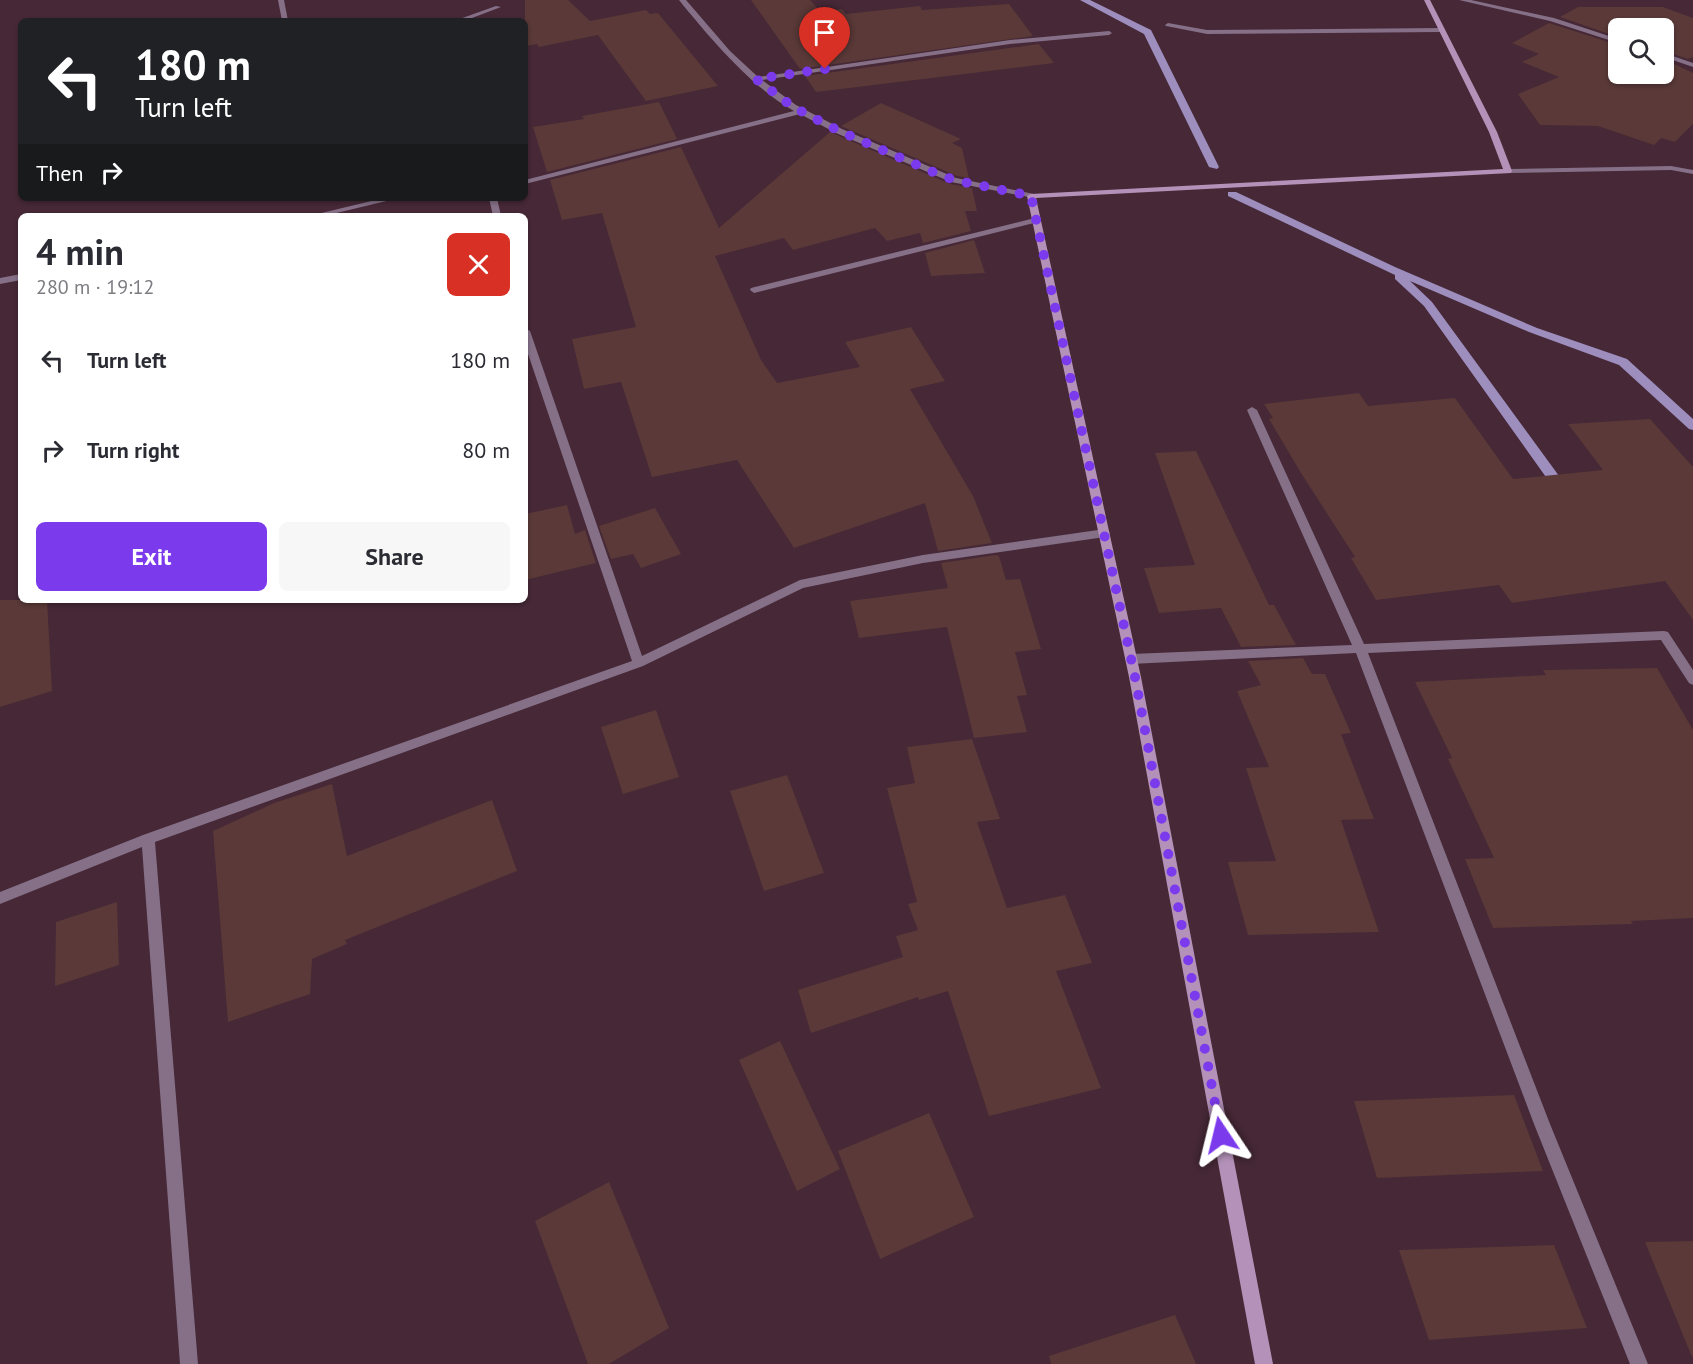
<!DOCTYPE html>
<html lang="en">
<head>
<meta charset="utf-8">
<style>
	body { margin:0; font-family:"PT Sans",sans-serif; background:#f7f7f7; color:#2b2b33; height:100vh; display:flex; flex-direction:column; font-size:22px; white-space:nowrap }
	* { box-sizing:border-box; margin:0 }
	p { font-size:20px; color:#7c7c81 }
	.icon { flex:none; width:33px; height:33px; fill:none; stroke:currentColor; stroke-width:2; stroke-linecap:round; stroke-linejoin:round }
	.map { position:relative; flex:1; overflow:hidden }
	.side { position:absolute; left:18px; top:213px; width:510px; height:390px; display:flex; flex-direction:column; background:#fff; border-radius:9px; box-shadow:0 2px 4px #0004 }
	.side>* { flex:none }
	.guide { position:absolute; left:18px; top:18px; width:510px; height:183px; border-radius:9px; box-shadow:0 2px 4px #0004; background:#202124; color:#fff; overflow:hidden }
	.fabs { position:absolute; left:1608px; top:18px; display:grid; gap:12px }
	.fabs a { display:grid; place-items:center; width:66px; height:66px; border-radius:9px; background:#fff; box-shadow:0 2px 4px #0004; font-size:30px }
	.pin { position:absolute; display:grid; place-items:center; width:51px; height:51px; color:#fff; margin:-62px -26px; border-radius:50% 50% 50% 0; rotate:-45deg; box-shadow:0 0 6px #0007 }
	.pin .icon { rotate:45deg }
	.me { position:absolute; width:66px; margin:-33px; rotate:350deg; stroke-linejoin:round; filter:drop-shadow(0 0 4px #0008) }
	.turn { display:flex; align-items:center; gap:21px; height:126px; padding:0 18px; font-size:27px }
	.turn .icon { width:78px; height:78px; stroke-width:2.5 }
	.turn b { display:block; font-size:42px; line-height:51px }
	.then { display:flex; align-items:center; height:57px; padding:0 18px; background:#0003; gap:12px; font-size:22px }
	.round { display:grid; place-items:center; flex:none; width:63px; height:63px; border-radius:9px; background:#f7f7f7 }
	.head { display:flex; align-items:center; justify-content:space-between; height:102px; padding:0 18px }
	h1 { font-size:36px; font-weight:700; line-height:45px }
	.primary-button { display:flex; gap:12px; margin-top:auto; padding:12px 18px }
	.primary-button a { flex:1; height:69px; border-radius:9px; background:#7c3aed; color:#fff; font-size:24px; font-weight:700; line-height:69px; text-align:center }
	.primary-button a+a { background:#f7f7f7; color:#2b2b33 }
	ul { padding:0; list-style:none }
	li { display:flex; align-items:center; gap:18px; height:90px; padding:0 18px }
	li div { flex:1 }
	li b { display:block; font-size:22px }
	li em { font-style:normal }
	.map>svg:first-child { display:block }
	.lines { fill:none; stroke-linecap:round; stroke-linejoin:round }
	.stream { fill:#9d8ebe; fill-rule:evenodd }
	.building { fill:#5a3938 }
	.street { fill:#857088; fill-rule:evenodd }
	.secondary { fill:#b391b8; fill-rule:evenodd }
	.route { stroke:#7c3aed; stroke-width:10; stroke-dasharray:0 18 }
</style>
</head>
<body>
<div class="map">
<svg width="1693" height="1364" viewBox="0 0 1693 1364">
	<rect width="100%" height="100%" fill="#462836"/>
	<g class="lines">
		<g class="stream">
			<polygon points="1080,0 1090,0 1151,30 1219,167 1217,169 1209,167 1144,34"/>
			<polygon points="1228,192 1236,192 1395,267 1537,328 1627,359 1693,419 1693,430 1689,429 1619,365 1529,332 1410,281 1432,302 1570,491 1563,496 1558,494 1424,306 1395,279 1395,275 1228,196"/>
		</g>
	</g>
	<g class="building">
		<polygon points="525,0 568,0 590,21 646,10 650,14 658,13 718,86 646,101 598,35 539,47 537,44 525,46"/>
		<polygon points="751,0 810,0 821,12 842,9 846,14 920,6 922,10 1009,4 1033,36 800,69"/>
		<polygon points="1578,7 1663,7 1693,18 1693,57 1688,59 1664,51 1664,28 1618,28 1618,37 1560,17"/>
		<polygon points="1549,23 1618,45 1618,74 1664,74 1664,59 1693,73 1693,124 1675,142 1661,138 1654,145 1598,126 1540,125 1518,94 1559,77 1522,62 1539,54 1512,43"/>
		<polygon points="1039,44 1054,63 816,92 805,76"/>
		<polygon points="659,102 677,139 547,172 533,127 584,119 582,116"/>
		<polygon points="881,103 961,139 952,143 962,148 969,178 957,176 841,126"/>
		<polygon points="830,132 950,184 972,188 977,211 965,211 971,231 923,243 920,233 887,241 875,228 793,250 784,238 715,256 761,360 777,383 860,367 845,342 911,327 945,381 910,389 973,496 992,543 938,551 925,503 794,548 737,460 652,477 621,382 584,389 572,339 636,327 602,213 562,220 550,180 681,147 719,228"/>
		<polygon points="974,240 985,273 931,276 925,253"/>
		<polygon points="1359,393 1368,406 1455,398 1513,479 1603,470 1568,424 1650,419 1693,467 1693,620 1665,581 1512,603 1499,585 1376,600 1351,558 1355,557 1301,473 1269,419 1273,418 1264,404"/>
		<polygon points="1196,451 1269,605 1274,605 1296,645 1241,647 1221,608 1159,613 1144,568 1195,565 1155,453"/>
		<polygon points="567,505 575,534 585,530 596,563 525,580 525,514"/>
		<polygon points="655,508 681,554 641,568 633,554 611,559 599,526"/>
		<polygon points="996,555 999,556 1006,580 1020,579 1041,649 1015,652 1027,695 1017,696 1027,732 974,738 947,627 859,638 850,601 948,588 941,563"/>
		<polygon points="0,600 47,600 52,691 0,707"/>
		<polygon points="1303,658 1312,674 1325,674 1351,733 1341,734 1374,819 1341,820 1379,932 1248,935 1228,862 1276,861 1246,768 1269,767 1237,691 1261,685 1248,661"/>
		<polygon points="1657,668 1693,730 1693,918 1631,921 1633,924 1493,928 1465,859 1494,858 1448,759 1452,758 1415,682 1546,675 1543,670"/>
		<polygon points="656,710 679,777 623,794 601,727"/>
		<polygon points="972,739 1000,819 977,822 1007,908 1065,895 1092,963 1056,971 1101,1088 989,1116 948,991 919,1000 918,997 811,1033 798,990 903,957 896,936 918,930 908,904 917,902 887,788 915,783 907,747"/>
		<polygon points="787,775 824,873 764,891 730,791"/>
		<polygon points="332,784 347,856 492,800 517,871 345,940 347,944 312,959 310,994 228,1022 213,831 274,803"/>
		<polygon points="117,902 119,965 55,986 56,922"/>
		<polygon points="780,1041 840,1169 797,1191 739,1060"/>
		<polygon points="1514,1095 1543,1171 1377,1178 1354,1101"/>
		<polygon points="929,1113 974,1217 880,1259 838,1151"/>
		<polygon points="609,1182 669,1328 609,1364 588,1364 535,1221"/>
		<polygon points="1693,1241 1693,1356 1692,1357 1645,1242"/>
		<polygon points="1554,1245 1587,1328 1429,1340 1399,1250"/>
		<polygon points="1175,1315 1196,1364 1051,1364 1049,1356"/>
	</g>
	<g class="lines">
		<g class="street">
			<polygon points="278,0 284,0 288,21 282,21"/>
			<path d="M679 0H686L730 51 758 77 1010 40 1109 31 1112 33 1109 35 1010 44 762 80 796 105 842 129 956 178 1034 194V198L951 182 836 133 800 114 525 184V180L794 111C752 88 709 37 679 0Z"/>
			<polygon points="1459,0 1471,0 1554,18 1618,39 1618,43 1550,21"/>
			<polygon points="496,6 501,7 464,21 454,21"/>
			<polygon points="1168,23 1207,30 1441,28 1444,30 1441,32 1207,34 1166,26 1165,25"/>
			<polygon points="1664,53 1693,63 1693,67 1664,57"/>
			<polygon points="1671,166 1693,170 1693,174 1671,170 1508,173 1504,171 1508,169"/>
			<polygon points="384,198 399,198 324,216 309,216"/>
			<polygon points="489,198 497,198 501,216 493,216"/>
			<polygon points="1035,218 1039,220 1038,222 754,293 750,290 751,288"/>
			<polygon points="21,274 21,280 0,284 0,278"/>
			<polygon points="525,328 530,331 642,656 800,580 923,555 1105,529 1110,533 1105,537 923,563 803,588 643,666 155,842 198,1364 180,1364 142,847 0,904 0,892 143,835 632,661 525,345"/>
			<polygon points="1252,407 1257,410 1364,644 1664,631 1668,632 1693,670 1693,685 1689,683 1661,640 1368,653 1550,1124 1648,1364 1630,1364 1534,1124 1356,653 1131,664 1127,662 1125,659 1127,656 1131,654 1352,645 1247,410"/>
		</g>
		<polygon class="secondary" points="1424,0 1430,0 1497,132 1512,171 1511,173 1036,198 1141,677 1273,1364 1255,1364 1129,677 1027,196 1031,194 1503,169 1489,132"/>
	</g>
	<g class="lines">
		<polyline class="route" points="825,69 756,79 793,107 839,131 933,172 954,180 1031,196 1135,677 1221,1135"/>
	</g>
</svg>
<div class="fabs">
<a><svg class="icon" aria-label="search" viewBox="0 0 24 24"><circle cx="10" cy="10" r="6"/><path d="M15 15l6 6"/></svg></a>
</div>
<div class="pin" style="left:825px;top:69px;background:#d93025"><svg class="icon" aria-label="arrive" viewBox="0 0 24 24"><path d="M6 21V4h12l-3 4 3 4H6"/></svg></div>
<svg class="me" style="left:1221px;top:1135px" viewBox="-20 -20 40 40"><path d="M0-17L14 15 0 8-14 15z" fill="#7c3aed" stroke="#fff" stroke-width="4"/></svg>
<div class="guide">
<div class="turn"><svg class="icon" aria-label="left" viewBox="0 0 24 24"><path d="M17 20v-9H6M10 6l-5 5 5 5"/></svg><div><b>180 m</b>Turn left</div></div>
<div class="then">Then<svg class="icon" aria-label="right" viewBox="0 0 24 24"><path d="M7 20v-9h11M14 6l5 5-5 5"/></svg></div>
</div>
<section class="side">
<div class="head"><div><h1>4 min</h1><p>280 m · 19:12</p></div><a class="round" style="background:#d93025;color:#fff"><svg class="icon" aria-label="close" viewBox="0 0 24 24"><path d="M6 6l12 12M18 6L6 18"/></svg></a></div>
<ul>
<li><svg class="icon" aria-label="left" viewBox="0 0 24 24"><path d="M17 20v-9H6M10 6l-5 5 5 5"/></svg><div><b>Turn left</b></div><em>180 m</em></li>
<li><svg class="icon" aria-label="right" viewBox="0 0 24 24"><path d="M7 20v-9h11M14 6l5 5-5 5"/></svg><div><b>Turn right</b></div><em>80 m</em></li>
</ul>
<div class="primary-button"><a>Exit</a><a>Share</a></div>
</section>
</div>
</body>
</html>
